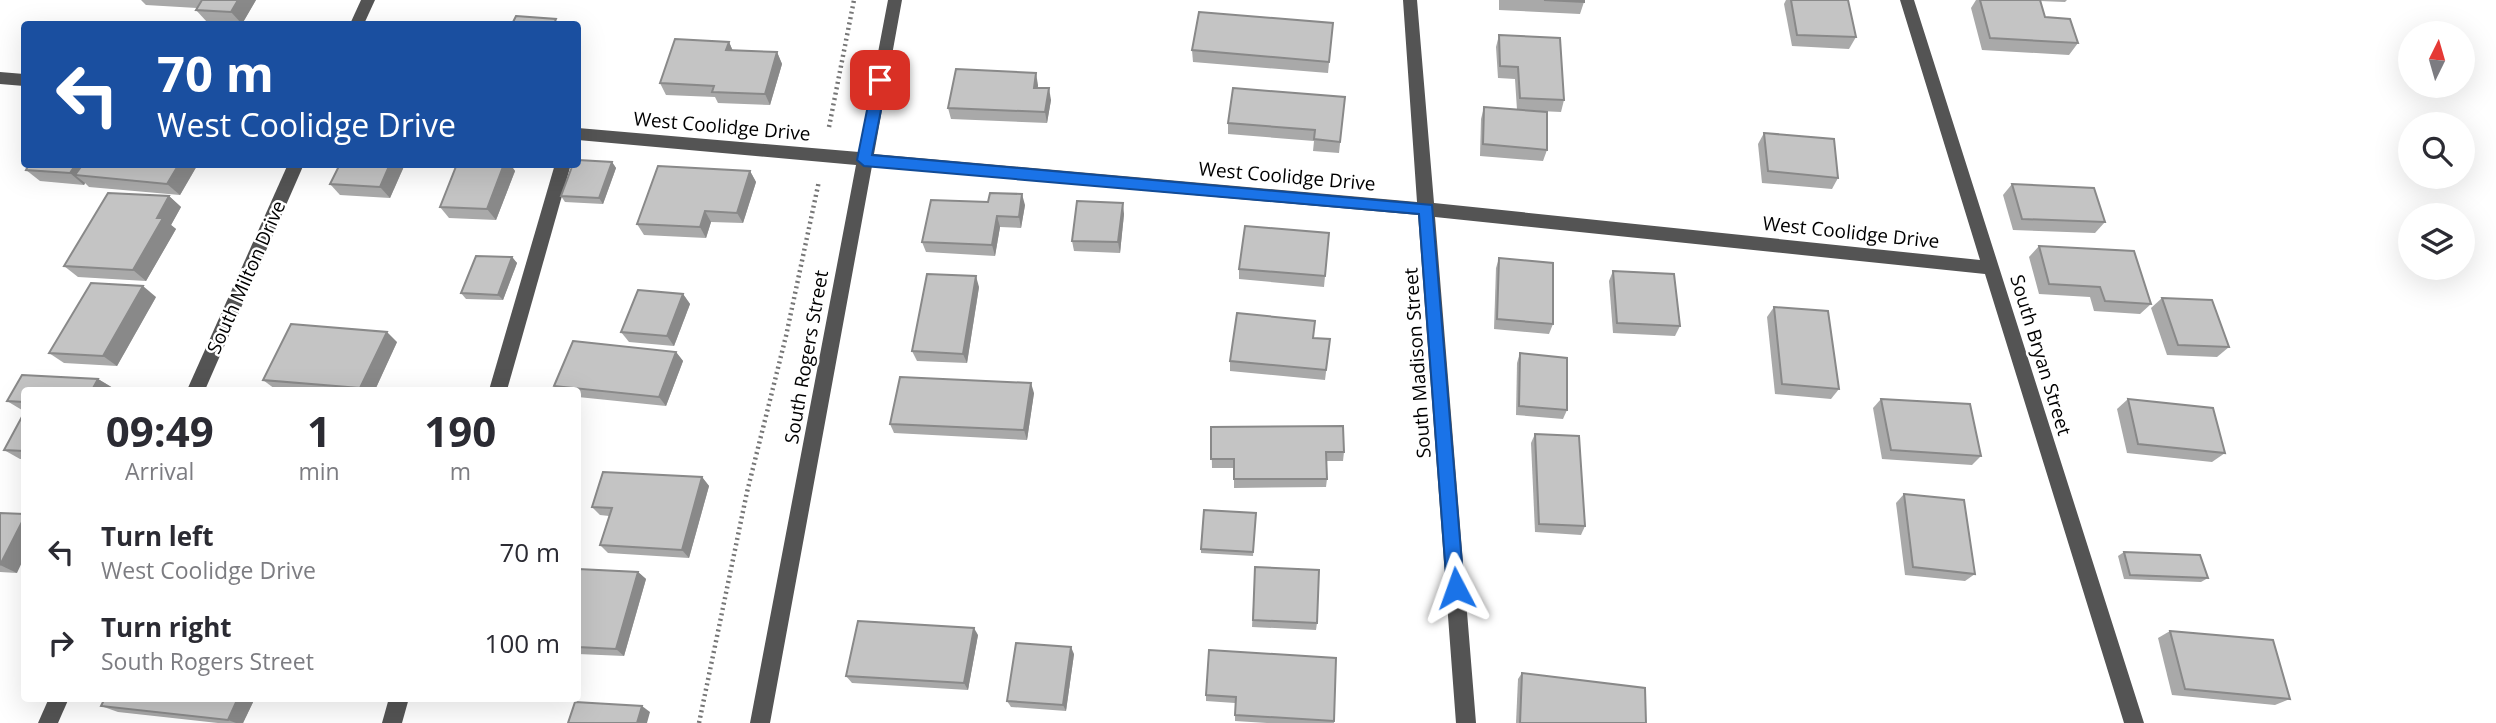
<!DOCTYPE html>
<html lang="en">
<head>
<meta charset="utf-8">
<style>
	body { margin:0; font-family:"Open Sans",sans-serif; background:#f2f2f3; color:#2b2b33; height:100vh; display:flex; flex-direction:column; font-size:26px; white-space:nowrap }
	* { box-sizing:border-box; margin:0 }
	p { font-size:23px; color:#7c7c81 }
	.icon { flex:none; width:38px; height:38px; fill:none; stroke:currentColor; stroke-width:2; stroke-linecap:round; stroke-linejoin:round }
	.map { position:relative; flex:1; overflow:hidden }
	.drawer { position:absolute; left:21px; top:387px; width:560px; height:315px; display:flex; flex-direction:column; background:#fff; border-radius:7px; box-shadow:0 7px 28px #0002 }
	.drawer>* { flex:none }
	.top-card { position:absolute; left:21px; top:21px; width:560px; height:147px; border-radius:7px; box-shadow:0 7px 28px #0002; background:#1a4fa0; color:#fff; overflow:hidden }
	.needle { width:46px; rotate:5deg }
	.fabs { position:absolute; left:2398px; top:21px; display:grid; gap:14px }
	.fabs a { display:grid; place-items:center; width:77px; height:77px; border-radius:50%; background:#fff; box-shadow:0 7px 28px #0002; font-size:35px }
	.pin { position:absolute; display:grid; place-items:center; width:60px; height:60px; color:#fff; margin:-30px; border-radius:14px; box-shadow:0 4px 10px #0006 }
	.me { position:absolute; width:77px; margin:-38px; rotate:356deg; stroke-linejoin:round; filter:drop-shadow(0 0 5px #0008) }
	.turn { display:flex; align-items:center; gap:24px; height:147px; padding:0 21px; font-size:32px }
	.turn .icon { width:91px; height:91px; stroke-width:2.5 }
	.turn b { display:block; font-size:49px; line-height:60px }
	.eta { display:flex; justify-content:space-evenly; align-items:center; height:119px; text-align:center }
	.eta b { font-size:42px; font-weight:700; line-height:49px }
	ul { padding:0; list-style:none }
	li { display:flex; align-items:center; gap:21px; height:91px; padding:0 21px }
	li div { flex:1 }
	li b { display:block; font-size:26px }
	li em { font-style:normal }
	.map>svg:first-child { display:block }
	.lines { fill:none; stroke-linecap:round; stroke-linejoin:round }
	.path { stroke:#767676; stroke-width:4.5; stroke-dasharray:2 3.5; stroke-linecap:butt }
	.minor { fill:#545454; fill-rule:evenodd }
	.wall { fill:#a9a9a9 }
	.shaded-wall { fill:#898989 }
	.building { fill:#c4c4c4; stroke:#898989; stroke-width:2 }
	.route { fill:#1a73e8; stroke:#114b97; stroke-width:2 }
	.labels { text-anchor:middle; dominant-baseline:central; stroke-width:5; stroke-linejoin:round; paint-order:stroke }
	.street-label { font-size:19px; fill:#000; stroke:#fff }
</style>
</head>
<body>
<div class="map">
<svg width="2496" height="723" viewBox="0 0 2496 723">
	<rect width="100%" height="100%" fill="#fff"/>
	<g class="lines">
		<g class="path">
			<polyline points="829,127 854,0"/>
			<polyline points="699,723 747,492 786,336 819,181"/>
		</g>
		<g class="minor">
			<polygon points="361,0 375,0 364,24 350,24"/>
			<polygon points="888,0 902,0 874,154 1417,202 1403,0 1417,0 1434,203 1980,260 1900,0 1914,0 2144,723 2124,723 1985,274 1435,217 1476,723 1456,723 1418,215 872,166 770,723 750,723 856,165 578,140 578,128 859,152"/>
			<polygon points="0,72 24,74 24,86 0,84"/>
			<polygon points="288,164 304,164 205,390 187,390"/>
			<polygon points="555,164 571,164 515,362 507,390 489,390"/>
			<polygon points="49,698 69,698 58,723 38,723"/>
			<polygon points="389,698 409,698 402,723 382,723"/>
		</g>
	</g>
	<g class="wall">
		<polygon points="141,0 256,0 242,24 207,22 196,10 197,8 146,5"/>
		<polygon points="1499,0 1584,0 1584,2 1580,14 1499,10"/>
		<polygon points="1786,0 1848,0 1856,37 1849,49 1792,46 1784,4"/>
		<polygon points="1976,0 2067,0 2065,2 2040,1 2045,17 2078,43 2069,55 1982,50 1971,8"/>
		<polygon points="1333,23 1328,73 1193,62 1192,50"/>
		<polygon points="1499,35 1564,100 1561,112 1517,110 1515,79 1498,78 1496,47"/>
		<polygon points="729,42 733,51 777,52 782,64 770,105 718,103 715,97 666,95 660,83"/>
		<polygon points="1038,85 1038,88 1051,100 1047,123 951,119 948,108"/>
		<polygon points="1345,97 1339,153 1313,151 1314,141 1228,134 1228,123"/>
		<polygon points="1484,107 1547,150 1543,161 1480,156 1481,119"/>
		<polygon points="1764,133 1838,178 1832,189 1762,183 1758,144"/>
		<polygon points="612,162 616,168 603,204 565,202 561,196"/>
		<polygon points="198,164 180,195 89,187 85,183 84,185 40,181 26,170"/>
		<polygon points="340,164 405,164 390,198 340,195 330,184"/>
		<polygon points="457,164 510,164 515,171 496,220 449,218 440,207"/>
		<polygon points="750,171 756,182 743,223 711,222 706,238 644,235 637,224"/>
		<polygon points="2012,184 2105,222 2095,233 2013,230 2003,195"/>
		<polygon points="169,196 181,207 171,225 176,229 146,281 78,277 64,266"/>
		<polygon points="1025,205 1021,228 1000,227 995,256 926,252 922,242"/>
		<polygon points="1124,214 1120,253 1074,251 1072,241"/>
		<polygon points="1329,233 1324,287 1239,279 1239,269"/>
		<polygon points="2039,246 2151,304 2140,314 2094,311 2090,297 2039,294 2029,257"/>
		<polygon points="512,257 517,263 503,300 466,299 461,293"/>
		<polygon points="1499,258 1553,324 1549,334 1494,329 1496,268"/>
		<polygon points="1613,271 1680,326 1675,336 1613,333 1609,281"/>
		<polygon points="979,287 967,363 917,361 912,351"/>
		<polygon points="683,294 690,304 674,346 629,342 621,332"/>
		<polygon points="156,297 117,366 64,363 49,353"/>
		<polygon points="2162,298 2229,347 2217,357 2167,355 2151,308"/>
		<polygon points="1774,307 1839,389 1831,399 1775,394 1767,317"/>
		<polygon points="1313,338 1330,339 1325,380 1230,371 1230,361"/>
		<polygon points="397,342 375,390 288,390 275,389 263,380"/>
		<polygon points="676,352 683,361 666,406 578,397 578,390 558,390 554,386"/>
		<polygon points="1520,353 1567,410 1563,419 1516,415 1517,363"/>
		<polygon points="22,375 98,379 113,388 112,390 24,390 24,410 22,410 7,401"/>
		<polygon points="1034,393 1027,440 894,433 890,424"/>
		<polygon points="1881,399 1981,456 1972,465 1882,459 1873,408"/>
		<polygon points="2128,399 2225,453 2212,462 2127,453 2117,409"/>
		<polygon points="24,413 24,459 20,459 4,450"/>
		<polygon points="1211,427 1344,452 1343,461 1326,461 1327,479 1326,487 1234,488 1234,468 1212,468"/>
		<polygon points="1535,434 1585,526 1581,535 1535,532 1531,443"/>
		<polygon points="702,477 709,486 689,558 608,553 600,545 609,516 600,515 592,507"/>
		<polygon points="1904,494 1975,574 1965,581 1905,575 1896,503"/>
		<polygon points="0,513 17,573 0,572"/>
		<polygon points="1256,513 1253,556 1201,553 1201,549"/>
		<polygon points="2124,552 2208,578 2201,582 2124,579 2118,556"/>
		<polygon points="1255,567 1317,623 1316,630 1252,627"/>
		<polygon points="578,569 638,572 646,579 624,656 578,654"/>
		<polygon points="2170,631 2290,699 2275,705 2172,695 2158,638"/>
		<polygon points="978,635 968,690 852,683 846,676"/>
		<polygon points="1074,654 1066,711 1011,707 1007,701"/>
		<polygon points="1336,658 1334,723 1267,723 1235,721 1235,703 1206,701 1206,695"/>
		<polygon points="1522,673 1646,723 1516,723 1518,679"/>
		<polygon points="255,698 243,723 218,723 118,712 101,706"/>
	</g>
	<g class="shaded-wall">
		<polygon points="238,0 256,0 242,24 231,12"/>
		<polygon points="729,42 734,54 726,50"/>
		<polygon points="777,52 782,64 770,105 765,94"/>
		<polygon points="1036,73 1038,85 1036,99 1034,88"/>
		<polygon points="1049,88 1051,100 1047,123 1045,112"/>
		<polygon points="612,162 616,168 603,204 599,198"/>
		<polygon points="76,164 97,164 75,175 85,183 84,185 70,173"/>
		<polygon points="179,164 198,164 180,195 167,184"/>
		<polygon points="390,164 405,164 390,198 380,187"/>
		<polygon points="504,164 510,164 515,171 496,220 487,209"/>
		<polygon points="750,171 756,182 743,223 737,213"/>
		<polygon points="1022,194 1025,205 1021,228 1019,217"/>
		<polygon points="169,196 181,207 171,225 176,229 146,281 133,270 157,218"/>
		<polygon points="1123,203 1124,214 1120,253 1118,242"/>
		<polygon points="705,211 711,222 706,238 700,227"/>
		<polygon points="997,216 1000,227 995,256 992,245"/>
		<polygon points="512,257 517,263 503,300 498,295"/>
		<polygon points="976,276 979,287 967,363 963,354"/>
		<polygon points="143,286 156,297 117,366 103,356"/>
		<polygon points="683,294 690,304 674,346 667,336"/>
		<polygon points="387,332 397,342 375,390 363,390 360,388"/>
		<polygon points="676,352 683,361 666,406 659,397"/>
		<polygon points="98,379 113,388 112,390 92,390"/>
		<polygon points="1031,383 1034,393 1027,440 1024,430"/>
		<polygon points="702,477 709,486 689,558 682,550"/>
		<polygon points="24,518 24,558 17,573 0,565"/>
		<polygon points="638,572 646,579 624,656 616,649"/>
		<polygon points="974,628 978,635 968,690 964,683"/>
		<polygon points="1071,647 1074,654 1066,711 1063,705"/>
		<polygon points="238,698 255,698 243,723 236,723 228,720"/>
		<polygon points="642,706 650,712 647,723 637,723"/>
	</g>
	<g class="building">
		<polygon points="202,0 238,0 231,12 196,10"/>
		<polygon points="1544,0 1584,0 1584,2"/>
		<polygon points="1791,0 1848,0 1856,37 1797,35"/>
		<polygon points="1980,0 2040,0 2045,17 2070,19 2078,43 1990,38"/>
		<polygon points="1199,12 1333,23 1329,62 1192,50"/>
		<polygon points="516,16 556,19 554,24 512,24"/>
		<polygon points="1499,35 1560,38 1564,100 1520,98 1518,67 1500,66"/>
		<polygon points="675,39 729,42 726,50 777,52 765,94 712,92 714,86 660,83"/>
		<polygon points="956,69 1036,73 1034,88 1049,88 1045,112 948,108"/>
		<polygon points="1233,88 1345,97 1340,142 1314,139 1315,130 1228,123"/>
		<polygon points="1484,107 1547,112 1547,150 1483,144"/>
		<polygon points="1764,133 1834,139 1838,178 1768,171"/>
		<polygon points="578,160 612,162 599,198 561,196 573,164 578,164"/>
		<polygon points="29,164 76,164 70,173 26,170"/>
		<polygon points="83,164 179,164 167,184 75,175"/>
		<polygon points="340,164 390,164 380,187 330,184"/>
		<polygon points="457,164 504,164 487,209 440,207"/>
		<polygon points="658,166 750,171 737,213 705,211 700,227 637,224"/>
		<polygon points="2012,184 2094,188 2105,222 2022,219"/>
		<polygon points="108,193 169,196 157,218 163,218 133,270 64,266"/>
		<polygon points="990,193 1022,194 1019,217 997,216 992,245 922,242 931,200 988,202"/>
		<polygon points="1077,201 1123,203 1118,242 1072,241"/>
		<polygon points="1245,226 1329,233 1325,276 1239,269"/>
		<polygon points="2039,246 2134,251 2151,304 2105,301 2100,287 2049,284"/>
		<polygon points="476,256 512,257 498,295 461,293"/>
		<polygon points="1499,258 1553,263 1553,324 1497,319"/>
		<polygon points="1613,271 1674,274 1680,326 1617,323"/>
		<polygon points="927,274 976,276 963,354 912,351"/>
		<polygon points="91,283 143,286 103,356 49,353"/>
		<polygon points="638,290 683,294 667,336 621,332"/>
		<polygon points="2162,298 2212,300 2229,347 2178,345"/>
		<polygon points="1774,307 1828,311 1839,389 1782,384"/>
		<polygon points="1237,313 1315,321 1313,338 1330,339 1326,370 1230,361"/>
		<polygon points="291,324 387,332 360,388 263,380"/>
		<polygon points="573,341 676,352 659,397 554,386"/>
		<polygon points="1520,353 1567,358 1567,410 1519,406"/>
		<polygon points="22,375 98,379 92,390 24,390 24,402 7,401"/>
		<polygon points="900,377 1031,383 1024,430 890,424"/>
		<polygon points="1881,399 1970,404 1981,456 1891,450"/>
		<polygon points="2128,399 2213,408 2225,453 2138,444"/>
		<polygon points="24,413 24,451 4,450"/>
		<polygon points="1343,426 1344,452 1326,452 1327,479 1234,479 1234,459 1211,459 1211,427"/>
		<polygon points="1535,434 1579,436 1585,526 1539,524"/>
		<polygon points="603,472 702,477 682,550 600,545 612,508 592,507"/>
		<polygon points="1904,494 1964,500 1975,574 1913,567"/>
		<polygon points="1204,510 1256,513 1253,552 1201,549"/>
		<polygon points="0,513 24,514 24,518 0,565"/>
		<polygon points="2124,552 2200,555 2208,578 2130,575"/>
		<polygon points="1255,567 1319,570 1317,623 1253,620"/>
		<polygon points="578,569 638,572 616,649 578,647"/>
		<polygon points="858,621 974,628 964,683 846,676"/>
		<polygon points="2170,631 2273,640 2290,699 2185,689"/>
		<polygon points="1016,643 1071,647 1063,705 1007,701"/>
		<polygon points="1209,650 1336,658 1334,721 1235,715 1236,697 1206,695"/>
		<polygon points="1522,673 1645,688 1646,723 1520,723"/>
		<polygon points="105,698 238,698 228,720 101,706"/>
		<polygon points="575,702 642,706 637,723 568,723"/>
	</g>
	<polygon class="route" points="880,75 887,80 872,155 1432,205 1464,588 1462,594 1456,596 1449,594 1447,588 1419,214 864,166 857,160 873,80"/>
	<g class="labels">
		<g class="street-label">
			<text transform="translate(722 126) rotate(5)">West Coolidge Drive</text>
			<text transform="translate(1287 176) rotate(5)">West Coolidge Drive</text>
			<text transform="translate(1851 232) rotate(6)">West Coolidge Drive</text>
			<text transform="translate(246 277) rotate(-66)">South Milton Drive</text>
			<text transform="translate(2041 355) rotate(73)">South Bryan Street</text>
			<text transform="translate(806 357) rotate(-80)">South Rogers Street</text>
			<text transform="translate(1417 363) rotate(-94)">South Madison Street</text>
		</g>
	</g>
</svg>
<div class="fabs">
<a><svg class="needle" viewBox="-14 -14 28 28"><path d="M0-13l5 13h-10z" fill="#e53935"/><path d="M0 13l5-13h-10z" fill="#7c7c81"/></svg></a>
<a><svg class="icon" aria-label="search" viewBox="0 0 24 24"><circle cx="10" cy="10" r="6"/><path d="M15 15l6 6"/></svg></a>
<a><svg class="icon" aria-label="layers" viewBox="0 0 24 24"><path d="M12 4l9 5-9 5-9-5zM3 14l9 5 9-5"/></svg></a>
</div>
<div class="pin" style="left:880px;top:80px;background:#d93025"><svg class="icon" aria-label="arrive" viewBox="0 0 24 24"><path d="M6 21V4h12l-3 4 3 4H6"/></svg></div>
<svg class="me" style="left:1456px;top:588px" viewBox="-20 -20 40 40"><path d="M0-17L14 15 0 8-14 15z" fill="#1a73e8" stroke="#fff" stroke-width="4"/></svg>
<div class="top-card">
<div class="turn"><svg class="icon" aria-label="left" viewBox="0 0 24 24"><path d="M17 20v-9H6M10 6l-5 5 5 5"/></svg><div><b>70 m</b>West Coolidge Drive</div></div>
</div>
<section class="drawer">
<div class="eta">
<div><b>09:49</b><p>Arrival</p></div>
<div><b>1</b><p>min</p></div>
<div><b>190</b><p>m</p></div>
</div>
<ul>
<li><svg class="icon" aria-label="left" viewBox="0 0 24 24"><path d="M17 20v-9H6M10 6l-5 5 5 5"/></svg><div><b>Turn left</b><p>West Coolidge Drive</p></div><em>70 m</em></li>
<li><svg class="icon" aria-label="right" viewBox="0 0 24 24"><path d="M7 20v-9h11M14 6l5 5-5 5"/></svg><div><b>Turn right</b><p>South Rogers Street</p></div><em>100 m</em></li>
</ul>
</section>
</div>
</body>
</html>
